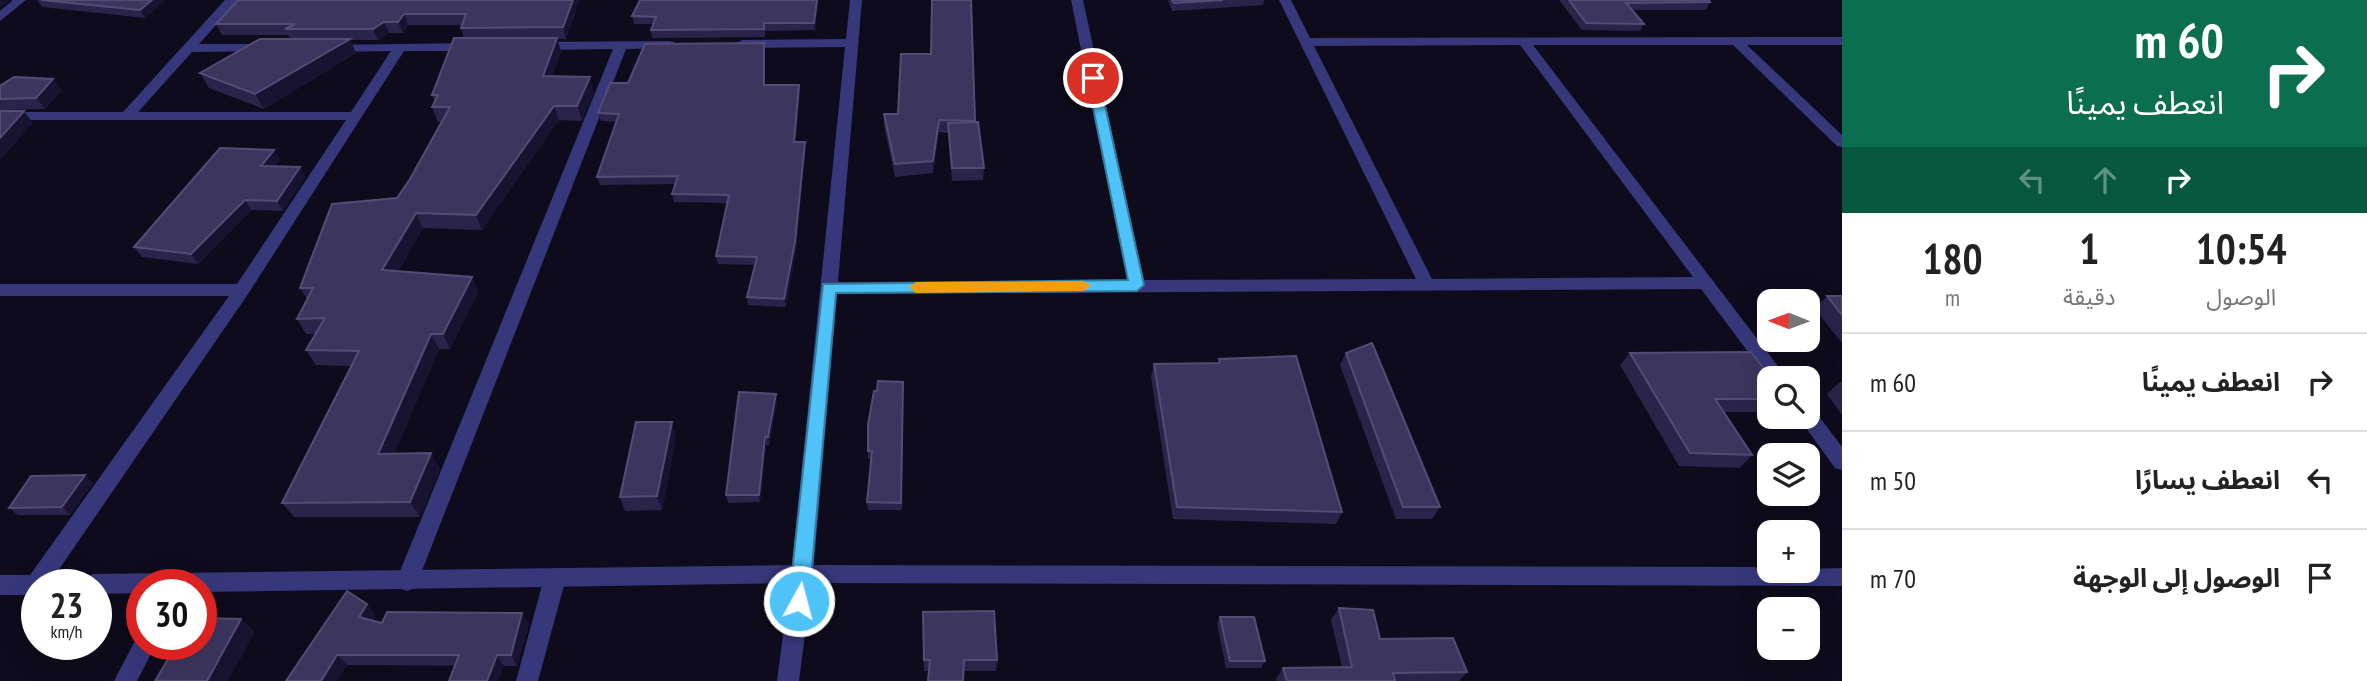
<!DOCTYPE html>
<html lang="ar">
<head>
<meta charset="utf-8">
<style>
	body { margin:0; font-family:"PT Sans Narrow","Noto Sans Arabic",sans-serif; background:#f6f6f6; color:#222; direction:rtl; height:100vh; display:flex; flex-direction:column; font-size:26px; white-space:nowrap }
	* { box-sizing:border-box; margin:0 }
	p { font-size:23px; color:#767676 }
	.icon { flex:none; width:38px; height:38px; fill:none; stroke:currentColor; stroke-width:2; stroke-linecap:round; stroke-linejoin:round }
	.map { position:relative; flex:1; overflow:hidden; direction:ltr }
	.side { display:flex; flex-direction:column; background:#fff; width:525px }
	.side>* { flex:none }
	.banner { background:#0b6e4f; color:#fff; overflow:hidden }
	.needle { width:46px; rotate:271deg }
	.buttons { position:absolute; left:1757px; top:289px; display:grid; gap:14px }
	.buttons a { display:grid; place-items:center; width:63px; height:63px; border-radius:14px; background:#fff; box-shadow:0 7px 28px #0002; font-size:35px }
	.speed { position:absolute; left:21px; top:569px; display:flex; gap:14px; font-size:35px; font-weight:700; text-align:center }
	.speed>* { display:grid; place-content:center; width:91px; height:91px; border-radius:50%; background:#fff; box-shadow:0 7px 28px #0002; line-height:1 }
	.speed small { font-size:18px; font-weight:400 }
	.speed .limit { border:10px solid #d22; background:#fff; color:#111 }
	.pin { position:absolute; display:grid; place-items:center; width:60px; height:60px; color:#fff; margin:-30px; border:4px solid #fff; border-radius:50%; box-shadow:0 2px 7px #0007 }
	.me { position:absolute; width:77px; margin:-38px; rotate:7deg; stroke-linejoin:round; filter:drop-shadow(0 0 5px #0008) }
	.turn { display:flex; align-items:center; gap:24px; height:147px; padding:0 28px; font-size:32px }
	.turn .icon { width:91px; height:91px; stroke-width:2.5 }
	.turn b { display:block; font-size:49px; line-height:60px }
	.lanes { display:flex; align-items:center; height:66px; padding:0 28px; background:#0003; justify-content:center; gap:35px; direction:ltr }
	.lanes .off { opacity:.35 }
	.eta { display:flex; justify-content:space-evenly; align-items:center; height:119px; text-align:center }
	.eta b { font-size:42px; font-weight:800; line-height:49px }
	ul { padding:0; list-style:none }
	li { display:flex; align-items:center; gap:21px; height:98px; padding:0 28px; border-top:2px solid #e0e0e0 }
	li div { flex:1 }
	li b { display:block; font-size:26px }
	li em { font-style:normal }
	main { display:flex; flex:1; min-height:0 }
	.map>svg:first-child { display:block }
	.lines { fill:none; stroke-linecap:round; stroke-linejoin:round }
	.minor { fill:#37387b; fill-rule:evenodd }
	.tertiary { fill:#37387b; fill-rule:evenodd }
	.wall { fill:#2a244b }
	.shaded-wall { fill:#181330 }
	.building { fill:#3c365e; stroke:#524d77; stroke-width:2 }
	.route { fill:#4fc3f7; stroke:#337fa1; stroke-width:2 }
	.slow { fill:#f59e0b }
</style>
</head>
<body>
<main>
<section class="side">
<div class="banner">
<div class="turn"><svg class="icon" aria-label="right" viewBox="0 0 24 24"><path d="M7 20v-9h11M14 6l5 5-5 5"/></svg><div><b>60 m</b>انعطف يمينًا</div></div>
<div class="lanes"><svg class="icon off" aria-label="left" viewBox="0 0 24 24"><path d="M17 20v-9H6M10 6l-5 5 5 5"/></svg><svg class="icon off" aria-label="ahead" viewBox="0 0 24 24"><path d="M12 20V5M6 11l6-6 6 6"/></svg><svg class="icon" aria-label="right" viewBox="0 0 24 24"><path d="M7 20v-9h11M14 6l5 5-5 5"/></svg></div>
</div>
<div class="eta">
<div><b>10:54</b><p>الوصول</p></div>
<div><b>1</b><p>دقيقة</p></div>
<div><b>180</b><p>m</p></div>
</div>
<ul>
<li><svg class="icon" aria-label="right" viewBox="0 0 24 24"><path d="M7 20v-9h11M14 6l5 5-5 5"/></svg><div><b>انعطف يمينًا</b></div><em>60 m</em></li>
<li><svg class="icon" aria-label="left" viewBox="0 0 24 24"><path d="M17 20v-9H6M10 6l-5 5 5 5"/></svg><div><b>انعطف يسارًا</b></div><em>50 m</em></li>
<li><svg class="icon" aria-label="arrive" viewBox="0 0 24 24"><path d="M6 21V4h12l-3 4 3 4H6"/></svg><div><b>الوصول إلى الوجهة</b></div><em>70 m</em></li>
</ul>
</section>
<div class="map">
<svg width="1842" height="681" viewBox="0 0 1842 681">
	<rect width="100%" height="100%" fill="#0e0c1c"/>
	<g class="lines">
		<g class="minor">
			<polygon points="13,0 26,0 0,21 0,11"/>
			<polygon points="225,0 238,0 199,44 270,44 275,45 275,51 192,52 138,112 351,112 391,51 333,52 328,51 328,45 473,43 479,47 473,51 404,51 248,294 49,584 37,584 36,595 28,592 25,585 28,578 229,296 0,296 0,284 237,284 346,120 0,120 0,112 123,112"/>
			<path d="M850 0H862L838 282 1128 281 1071 0H1083L1144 280 1416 279 1279 0H1291L1310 38 1842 37V45H1747L1842 135V147L1837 146 1733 45H1533L1787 378 1769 380 1701 289 837 294 813 574 799 681H777L791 574 845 47 742 48 736 44 742 40 846 39ZM1520 45 1693 277 1432 279 1314 46Z"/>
			<polygon points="669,41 674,42 674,48 626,49 418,581 415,588 407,591 399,588 396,581 613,49 536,50 530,46 536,42"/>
			<polygon points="1808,409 1815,411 1842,447 1842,470 1835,468 1801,421 1799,416 1808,416"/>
			<polygon points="555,568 563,571 566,578 538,681 516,681 544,578 547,571"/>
			<polygon points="142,635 142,644 156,644 137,681 114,681 137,637"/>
		</g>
		<g class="tertiary">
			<polygon points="802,565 1769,567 1769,570 1842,568 1842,586 802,583 201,592 201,584 142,584 142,593 96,594 96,584 82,584 85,577 93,574"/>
			<polygon points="0,575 37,575 45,578 47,584 37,584 37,595 0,595"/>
		</g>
	</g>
	<g class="wall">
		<polygon points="37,0 165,0 145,18 42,7"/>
		<polygon points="238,0 578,0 579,2 566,39 557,39 561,52 552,76 594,92 582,121 559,120 482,230 423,228 398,271 472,277 478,292 450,349 439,349 394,454 440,468 420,517 294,517 282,503 352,366 316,365 306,350 316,334 306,334 297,319 307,299 300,288 397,198 410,179 442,122 438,122 432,107 435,102 432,95 464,38 461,28 462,25 408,25 403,33 389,33 378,40 350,40 356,53 264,109 209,88 200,73 290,39 288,35 222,35 216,24"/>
		<polygon points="818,0 815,30 765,31 765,37 652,38 651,30 653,24 634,24 632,16"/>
		<polygon points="1168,0 1264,0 1263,5 1172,11"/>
		<polygon points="1559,0 1709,0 1710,2 1706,10 1633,10 1644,24 1640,31 1582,30"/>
		<polygon points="765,50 765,85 799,85 800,93 795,142 805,142 805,150 796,250 786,307 748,305 747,297 755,265 718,264 716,256 727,203 674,202 672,194 675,184 600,185 597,177 616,122 601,121 598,113 628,83"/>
		<polygon points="0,86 62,90 45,109 0,110"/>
		<polygon points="884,114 975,122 984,168 983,180 952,181 948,133 939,132 933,173 895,177 884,126"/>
		<polygon points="274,150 280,160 274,166 300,167 305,177 283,211 251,210 198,264 142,257 134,247"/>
		<polygon points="1827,296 1842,296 1842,343 1815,309"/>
		<polygon points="1346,353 1440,507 1432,519 1396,519 1340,365"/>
		<polygon points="1630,353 1769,378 1769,412 1723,412 1752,455 1740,468 1679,466 1620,365"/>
		<polygon points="1219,359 1342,512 1336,524 1173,519 1151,377 1154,364 1218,363"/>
		<polygon points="903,382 902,510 868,510 867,502 871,459 868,459 868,451 877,391"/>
		<polygon points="1840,382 1842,382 1842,415 1827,394"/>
		<polygon points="777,402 769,445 766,445 760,502 728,503 726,495"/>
		<polygon points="676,437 662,510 625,511 620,497"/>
		<polygon points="93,483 70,515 18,515 9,508"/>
		<polygon points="1339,608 1380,639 1467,672 1459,681 1277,681 1276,679 1283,668 1342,667 1331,620"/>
		<polygon points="923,612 997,660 996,671 924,671"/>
		<polygon points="522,613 529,624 517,666 347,665 286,681 376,615 373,621 382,623"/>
		<polygon points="1220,617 1265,661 1261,668 1226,668 1217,624"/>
	</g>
	<g class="shaded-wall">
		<polygon points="0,0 10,0 0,8"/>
		<polygon points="152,0 165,0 145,18 140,10"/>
		<polygon points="573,0 578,0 579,2 566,39 563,27"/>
		<polygon points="817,0 818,0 815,30 814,23"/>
		<polygon points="404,14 408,25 403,33 398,22"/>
		<polygon points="384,22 389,33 378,40 373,29"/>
		<polygon points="557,38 561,52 547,91 543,76"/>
		<polygon points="350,39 356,53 264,109 255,94"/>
		<polygon points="764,43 765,50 765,93 764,85"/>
		<polygon points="590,77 594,92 582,121 577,106"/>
		<polygon points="53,79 62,90 45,109 36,98"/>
		<polygon points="799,85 800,93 795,150 794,142"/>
		<polygon points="554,106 559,120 482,230 476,215"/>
		<polygon points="24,111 33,123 0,160 0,138"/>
		<polygon points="939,120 939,132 933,173 933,161"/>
		<polygon points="805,142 805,150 796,250 786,307 784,299"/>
		<polygon points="274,150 280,160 267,175 261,166"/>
		<polygon points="300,167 305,177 283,211 277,201"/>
		<polygon points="245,200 251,210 198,264 191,254"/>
		<polygon points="416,213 423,228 390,284 382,270"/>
		<polygon points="472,277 478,292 450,349 443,334"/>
		<polygon points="431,334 439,349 388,468 378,454"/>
		<polygon points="776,394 777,402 769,445 768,437"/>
		<polygon points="672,422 676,437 662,510 657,496"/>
		<polygon points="765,437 766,445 760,502 759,495"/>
		<polygon points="431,453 440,468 420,517 410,502"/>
		<polygon points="85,475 93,483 70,515 62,507"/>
		<polygon points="367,604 376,615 368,628 359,617"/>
		<polygon points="522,613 529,624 517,666 511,655"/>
		<polygon points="241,619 255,632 228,681 207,681"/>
		<polygon points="337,655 347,665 337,681 321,681"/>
		<polygon points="497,655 504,666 498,681 487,681"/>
	</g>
	<g class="building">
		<polygon points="41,0 152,0 140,10"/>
		<polygon points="238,0 573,0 563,27 461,28 466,14 404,14 398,22 384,22 373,29 285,29 295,24 216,24"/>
		<polygon points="640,0 817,0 814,23 764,23 764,29 651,30 656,17 632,16"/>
		<polygon points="932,0 971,0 975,121 939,120 933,161 895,164 884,114 898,114 901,54 931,54"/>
		<polygon points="1172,0 1223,0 1174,3"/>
		<polygon points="1569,0 1709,0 1710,2 1626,3 1644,24 1586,23"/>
		<polygon points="454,38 557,38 543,76 590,77 577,106 554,106 476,215 416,213 382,270 472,277 443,334 431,334 378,454 431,453 410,502 282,503 359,351 306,350 325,318 297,319 313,288 300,288 332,204 397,198 410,179 450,107 432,107 438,95 432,95"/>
		<polygon points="260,39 350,39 255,94 200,73"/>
		<polygon points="764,43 764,85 799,85 794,142 805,142 795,242 784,299 747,297 757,257 716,256 729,195 672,194 678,176 597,177 619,114 598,113 610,83 628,83 645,44"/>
		<polygon points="14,77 53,79 36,98 0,99 0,86"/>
		<polygon points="0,111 24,111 0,138"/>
		<polygon points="978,122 984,168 952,168 948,123"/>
		<polygon points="220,148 274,150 261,166 300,167 277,201 245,200 191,254 134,247"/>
		<polygon points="1827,296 1842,296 1842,315"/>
		<polygon points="1372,343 1440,507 1403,507 1346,353"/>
		<polygon points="1751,352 1771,378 1769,378 1769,399 1715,399 1752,455 1690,453 1630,353"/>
		<polygon points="1296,356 1342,512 1177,507 1154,364 1220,363 1219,359"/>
		<polygon points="878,381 903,382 901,503 867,502 872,451 868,451 868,425 874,391 877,391"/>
		<polygon points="739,392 776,394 768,437 765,437 759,495 726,495"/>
		<polygon points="636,422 672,422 657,496 620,497"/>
		<polygon points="85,475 62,507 9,508 31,476"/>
		<polygon points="347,591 367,604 359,617 382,623 387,612 522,613 511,655 497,655 487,681 449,681 459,655 337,655 321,681 286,681"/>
		<polygon points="1339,608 1373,610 1380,639 1453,638 1467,672 1393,673 1395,681 1287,681 1283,668 1352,667"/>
		<polygon points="994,611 997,660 964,660 963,681 928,681 930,660 924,660 923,612"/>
		<polygon points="1220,617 1254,617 1265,661 1230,661"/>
		<polygon points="201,618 241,619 207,681 155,681 177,644 201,644"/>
	</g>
	<polygon class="route" points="1093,74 1099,78 1144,285 1137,291 836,293 809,601 806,607 799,610 792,607 789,601 823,284 1128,280 1087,78"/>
	<polygon class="slow" points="1083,281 1091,286 1083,291 916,293 909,287 916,282"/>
</svg>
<div class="buttons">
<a><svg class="needle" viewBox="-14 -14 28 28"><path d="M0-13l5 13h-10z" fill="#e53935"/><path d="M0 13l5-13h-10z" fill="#767676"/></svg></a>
<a><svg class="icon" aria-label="search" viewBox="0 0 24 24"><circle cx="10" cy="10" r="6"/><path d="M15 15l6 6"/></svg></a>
<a><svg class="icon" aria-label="layers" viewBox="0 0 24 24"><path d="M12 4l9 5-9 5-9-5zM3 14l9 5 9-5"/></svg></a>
<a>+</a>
<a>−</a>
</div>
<div class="speed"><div>23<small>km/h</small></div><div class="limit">30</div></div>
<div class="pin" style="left:1093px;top:78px;background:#d93025"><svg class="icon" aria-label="arrive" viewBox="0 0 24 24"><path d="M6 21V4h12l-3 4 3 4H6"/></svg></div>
<svg class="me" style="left:799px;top:601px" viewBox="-20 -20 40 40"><circle r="17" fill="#4fc3f7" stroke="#fff" stroke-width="3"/><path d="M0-11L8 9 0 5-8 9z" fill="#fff"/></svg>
</div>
</main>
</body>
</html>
